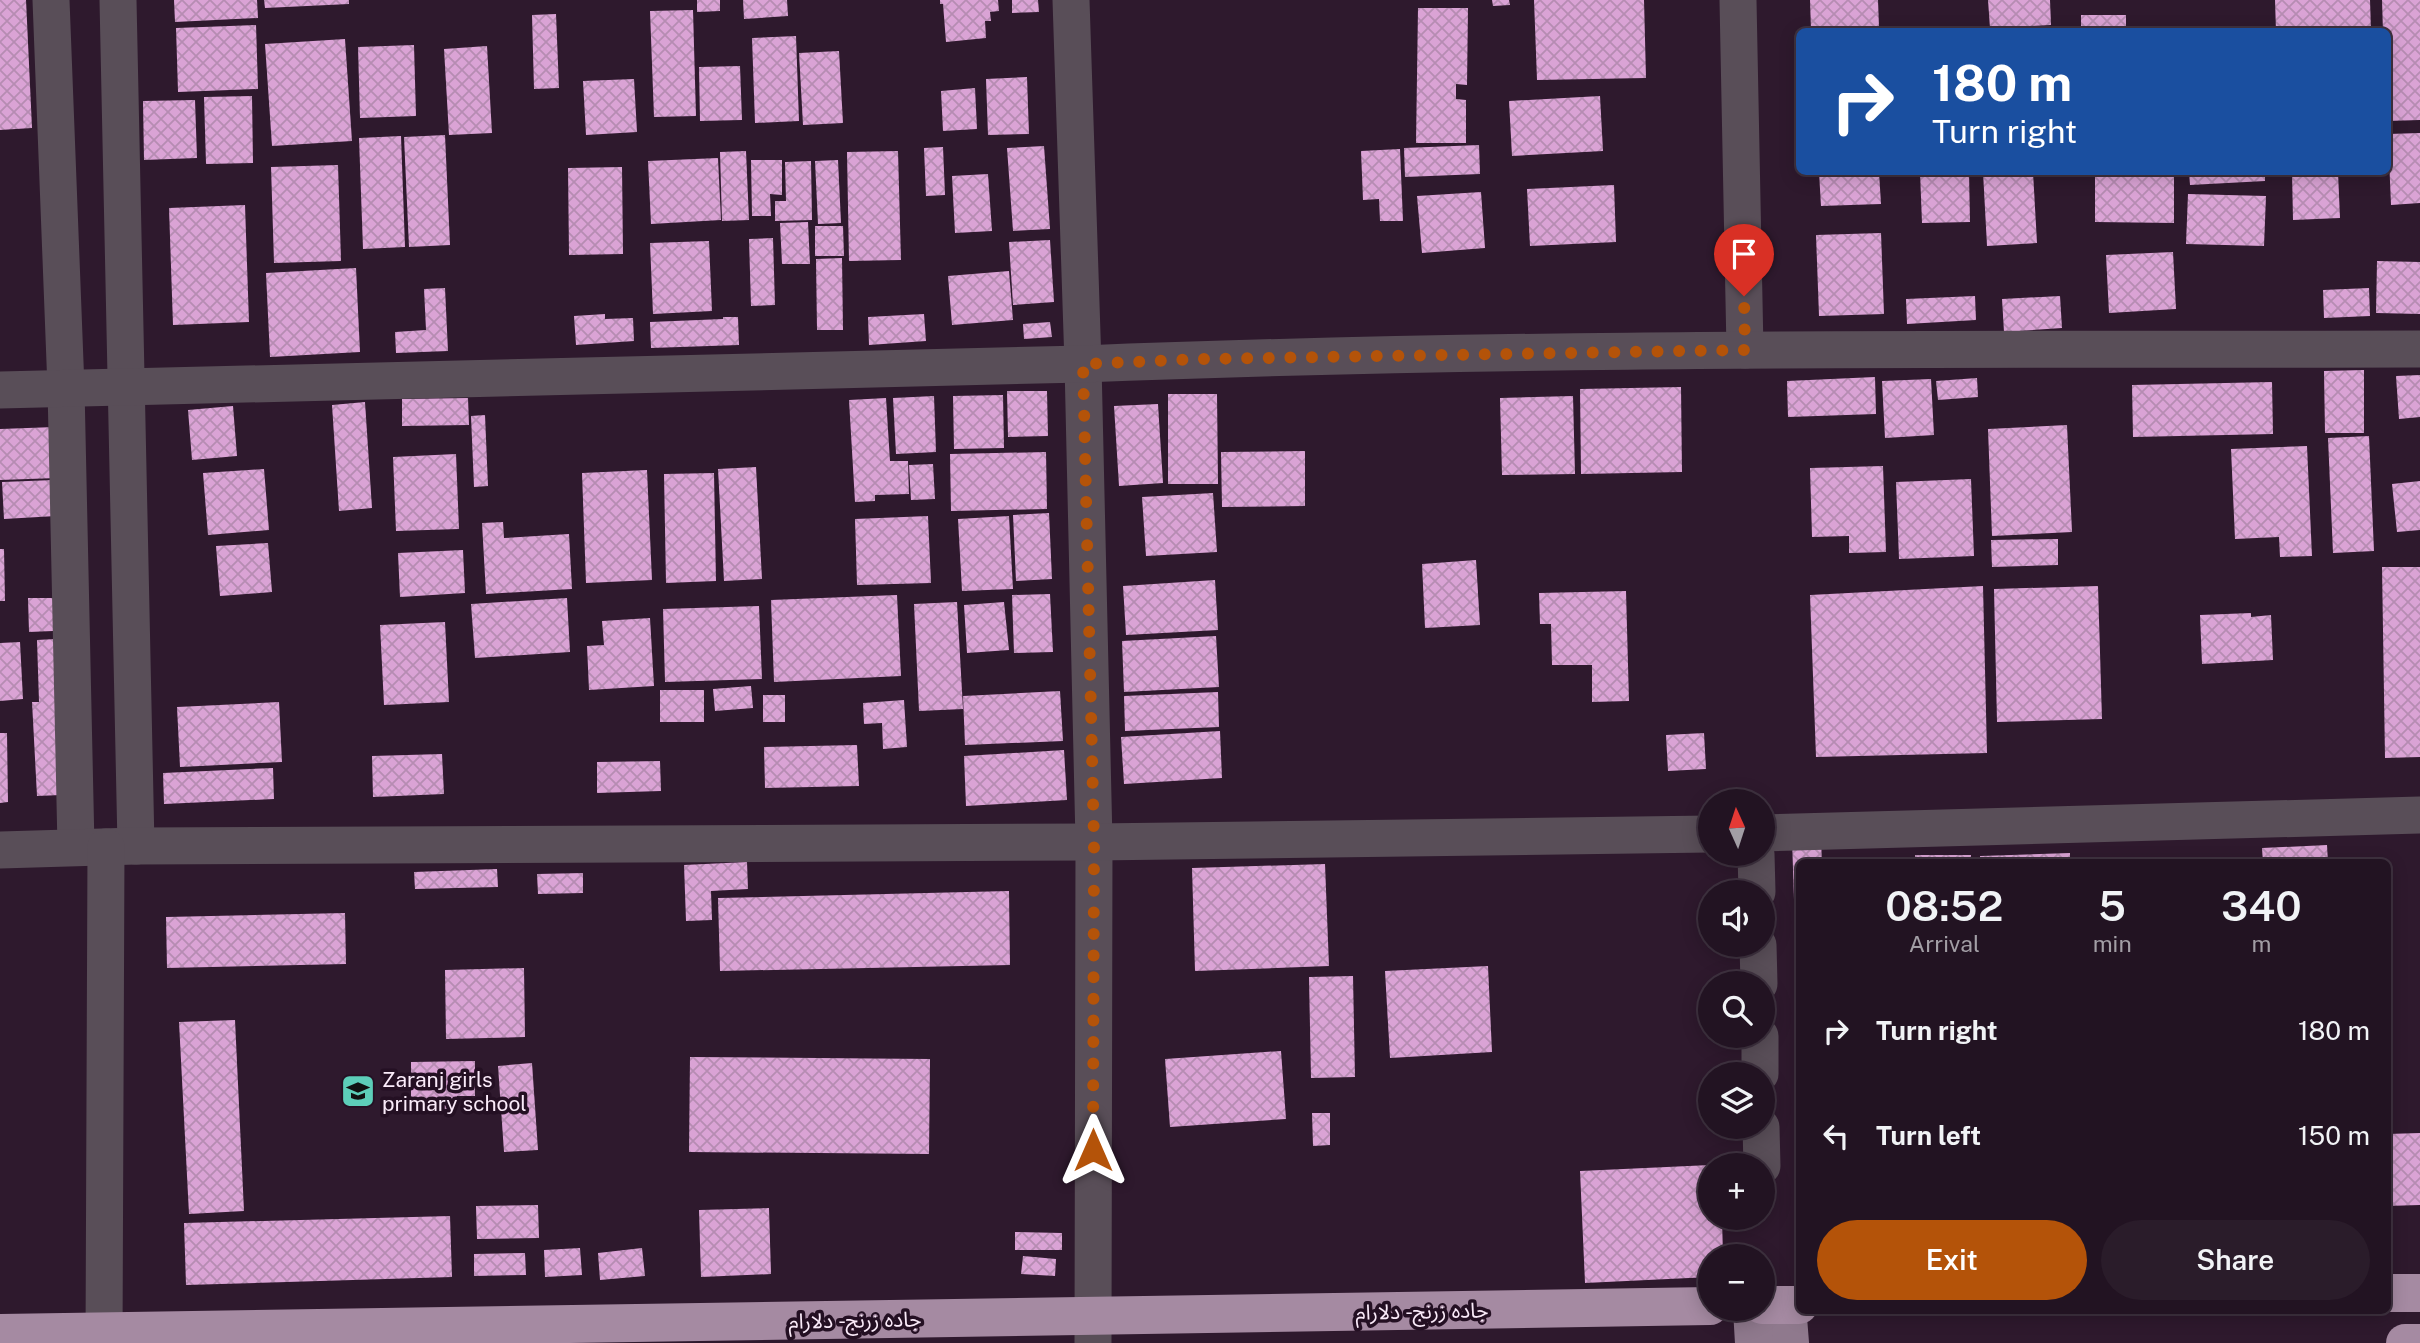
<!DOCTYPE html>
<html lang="en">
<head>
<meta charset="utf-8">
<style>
	body { margin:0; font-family:"Public Sans","Noto Sans Arabic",sans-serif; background:#2a1c2a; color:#f1f3f6; height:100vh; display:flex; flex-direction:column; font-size:26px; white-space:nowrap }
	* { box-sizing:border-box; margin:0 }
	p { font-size:23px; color:#a29ea5 }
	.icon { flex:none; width:38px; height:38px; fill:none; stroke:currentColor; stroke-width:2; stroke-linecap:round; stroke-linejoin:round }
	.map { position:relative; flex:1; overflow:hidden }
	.sheet { position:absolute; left:1796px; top:859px; width:595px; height:455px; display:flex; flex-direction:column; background:#221322; border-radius:10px; box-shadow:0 4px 18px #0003,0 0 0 2px #3f3240 }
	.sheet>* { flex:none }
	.hud { position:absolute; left:1796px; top:28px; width:595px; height:147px; border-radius:10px; box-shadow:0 4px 18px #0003,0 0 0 2px #3f3240; background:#1a4fa0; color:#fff; overflow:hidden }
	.needle { width:46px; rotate:357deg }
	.buttons { position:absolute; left:1698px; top:789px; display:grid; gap:14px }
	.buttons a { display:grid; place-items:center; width:77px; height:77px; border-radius:50%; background:#221322; box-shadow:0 4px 18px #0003,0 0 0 2px #3f3240; font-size:35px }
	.pin { position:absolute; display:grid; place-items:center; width:60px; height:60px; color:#fff; margin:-72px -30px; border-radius:50% 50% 50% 0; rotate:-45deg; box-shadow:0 0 7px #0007 }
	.pin .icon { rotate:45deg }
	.me { position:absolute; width:77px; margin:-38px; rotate:0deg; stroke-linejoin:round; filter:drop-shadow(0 0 5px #0008) }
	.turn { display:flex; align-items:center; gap:24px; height:147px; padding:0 21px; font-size:32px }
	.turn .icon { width:91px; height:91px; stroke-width:2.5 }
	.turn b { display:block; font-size:49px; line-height:60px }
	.eta { display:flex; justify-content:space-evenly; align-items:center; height:119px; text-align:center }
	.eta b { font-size:42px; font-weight:600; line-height:49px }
	.cta { display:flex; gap:14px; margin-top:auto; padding:14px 21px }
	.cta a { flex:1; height:80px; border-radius:42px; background:#b45309; color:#fff; font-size:28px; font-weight:600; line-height:80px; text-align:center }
	.cta a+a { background:#2a1c2a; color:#f1f3f6 }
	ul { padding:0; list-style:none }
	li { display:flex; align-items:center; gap:21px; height:105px; padding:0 21px }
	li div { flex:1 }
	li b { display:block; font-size:26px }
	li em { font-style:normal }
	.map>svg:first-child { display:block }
	.building { fill:url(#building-cross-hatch) }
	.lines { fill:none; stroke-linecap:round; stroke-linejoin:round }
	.minor { stroke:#594e58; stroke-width:37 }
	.major { stroke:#8f798d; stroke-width:38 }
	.highway { stroke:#a58aa2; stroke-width:38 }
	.route { stroke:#b45309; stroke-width:12; stroke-dasharray:0 21.6 }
	.labels { text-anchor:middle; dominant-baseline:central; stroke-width:7; stroke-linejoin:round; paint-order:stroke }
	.poi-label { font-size:21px; fill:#faebf9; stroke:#241023; text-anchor:start }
	.street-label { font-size:21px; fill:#faebf9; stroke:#241023 }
</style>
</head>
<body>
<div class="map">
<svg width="2420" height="1343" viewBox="0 0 2420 1343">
	<defs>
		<pattern id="building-cross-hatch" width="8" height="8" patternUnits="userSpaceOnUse" patternTransform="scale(1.75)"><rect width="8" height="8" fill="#daa3d5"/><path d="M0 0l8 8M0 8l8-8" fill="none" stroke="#b68cb2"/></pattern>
	</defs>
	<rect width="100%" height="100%" fill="#2e192d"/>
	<g class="building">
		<polygon points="0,0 26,0 32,128 0,130"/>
		<polygon points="174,0 257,0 258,18 175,22"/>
		<polygon points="264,0 349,0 349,4 265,8"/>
		<polygon points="697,0 720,0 720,11 697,12"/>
		<polygon points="743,0 787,0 788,16 744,19"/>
		<polygon points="940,0 998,0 999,11 990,12 991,21 985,21 986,38 946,42 943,4 940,4"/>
		<polygon points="1012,0 1038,0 1039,12 1012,13"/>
		<polygon points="1492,0 1509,0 1510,5 1493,6"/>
		<polygon points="1534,0 1644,0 1646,78 1537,80"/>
		<polygon points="1810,0 1878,0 1879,27 1811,30"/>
		<polygon points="1988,0 2050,0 2051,25 1990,28"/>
		<polygon points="2275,0 2370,0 2371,32 2276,32"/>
		<polygon points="2382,0 2420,0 2420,120 2387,121 2387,32 2383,32"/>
		<polygon points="1418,8 1468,8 1467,85 1456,84 1456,99 1466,100 1466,143 1416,143"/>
		<polygon points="693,10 696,116 654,117 650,11"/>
		<polygon points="556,14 559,88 534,89 532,15"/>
		<rect x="2081" y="15" width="45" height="17"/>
		<polygon points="256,25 258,89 178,92 176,28"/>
		<polygon points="796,36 799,121 755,123 752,38"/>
		<polygon points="345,39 352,141 272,146 265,44"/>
		<polygon points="414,45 416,116 360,118 358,47"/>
		<polygon points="487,46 492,133 449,135 444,49"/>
		<polygon points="839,51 843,123 803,125 799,53"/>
		<polygon points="740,66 742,120 700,121 699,67"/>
		<polygon points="1027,77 1029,134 988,135 986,79"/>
		<polygon points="634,79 637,132 586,135 583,81"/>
		<polygon points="975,88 977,129 943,131 941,91"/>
		<polygon points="252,96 253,163 206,164 204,97"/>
		<polygon points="1600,96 1603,151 1512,156 1509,101"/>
		<polygon points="195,100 197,158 144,160 143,101"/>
		<polygon points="2420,133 2420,203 2391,205 2388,134"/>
		<polygon points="445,135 450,245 409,247 404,137"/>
		<polygon points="401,136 405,247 363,249 359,138"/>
		<polygon points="1479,145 1480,174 1405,177 1404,148"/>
		<polygon points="1044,146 1050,229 1013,231 1007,148"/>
		<polygon points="943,147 945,195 926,196 924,148"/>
		<polygon points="1400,149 1403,221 1380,221 1379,199 1363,200 1361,151"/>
		<polygon points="746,151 749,220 722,221 720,152"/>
		<polygon points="898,151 901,260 849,261 847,152"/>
		<polygon points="718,158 721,220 651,224 648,161"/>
		<polygon points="751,160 782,160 782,195 770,194 771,216 752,216"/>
		<polygon points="838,160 841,223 818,224 815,161"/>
		<polygon points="811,161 812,220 775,221 775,201 786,201 785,162"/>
		<polygon points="338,165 341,261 274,263 271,167"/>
		<polygon points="622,167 623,254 569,255 568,168"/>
		<polygon points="1819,172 1879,172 1881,204 1821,206"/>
		<polygon points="1920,172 1969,172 1970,222 1922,223"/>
		<polygon points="1983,172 2033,172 2037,243 1987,246"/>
		<polygon points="2095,172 2174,172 2174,223 2095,222"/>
		<polygon points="2189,172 2265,172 2265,181 2190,185"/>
		<polygon points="2292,172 2338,172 2340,218 2293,220"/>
		<polygon points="988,174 992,231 955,233 952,176"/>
		<polygon points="1614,185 1616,242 1530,246 1527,189"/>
		<polygon points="1481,192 1485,248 1422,253 1417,196"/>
		<polygon points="2188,194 2266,196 2264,246 2186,244"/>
		<polygon points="245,205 249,322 173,325 169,208"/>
		<polygon points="808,222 810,264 782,264 780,223"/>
		<polygon points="815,226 843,226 844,256 815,256"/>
		<polygon points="1881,233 1884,314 1819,316 1816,235"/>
		<polygon points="773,238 775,305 751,306 749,239"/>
		<polygon points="1050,240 1054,302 1013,305 1009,242"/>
		<polygon points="709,241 712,311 653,314 650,243"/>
		<polygon points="2173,252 2176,309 2109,313 2106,255"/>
		<polygon points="842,258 843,330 817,330 816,259"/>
		<polygon points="2377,261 2420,262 2420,314 2376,313"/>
		<polygon points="356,268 360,352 270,357 266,273"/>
		<polygon points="1009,271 1013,320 952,325 948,276"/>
		<polygon points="445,288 448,351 396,353 395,332 426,330 424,289"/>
		<polygon points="2369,288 2370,316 2324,318 2323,290"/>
		<polygon points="1975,296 1976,320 1907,324 1906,299"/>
		<polygon points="2060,296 2062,328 2004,332 2002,299"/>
		<polygon points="605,314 605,319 633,318 634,341 576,345 574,316"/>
		<polygon points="924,314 926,341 869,345 868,317"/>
		<polygon points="723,317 738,317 739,345 651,348 650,322 723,319"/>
		<polygon points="1050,322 1052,337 1024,339 1023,324"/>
		<polygon points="2364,370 2364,433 2325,433 2324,371"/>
		<polygon points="2420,375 2420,417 2399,419 2396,376"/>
		<polygon points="1875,377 1876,414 1788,417 1787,381"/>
		<polygon points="1977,378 1978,397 1938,400 1936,381"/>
		<polygon points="1931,379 1934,435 1885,438 1882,381"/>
		<polygon points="2272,382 2273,434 2133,437 2132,385"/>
		<polygon points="1681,387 1682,472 1581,474 1580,389"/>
		<polygon points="1007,391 1047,391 1048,436 1008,437"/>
		<polygon points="1168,394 1217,394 1218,484 1168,484"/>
		<polygon points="1003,395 1004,448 954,449 953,396"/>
		<polygon points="934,396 936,452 896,454 893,398"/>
		<polygon points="1573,396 1575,474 1502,475 1500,398"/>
		<polygon points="468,398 469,425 402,426 402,399"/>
		<polygon points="886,398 890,461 908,461 909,494 875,495 875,501 855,502 849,400"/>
		<polygon points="365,402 372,508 339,511 332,405"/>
		<polygon points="1158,404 1163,483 1119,486 1114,406"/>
		<polygon points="233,406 237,456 192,460 188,410"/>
		<polygon points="485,415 488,486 474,487 471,416"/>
		<polygon points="2067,425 2072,532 1992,536 1988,429"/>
		<polygon points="55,427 57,478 0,480 0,429"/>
		<polygon points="2369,436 2374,551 2333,553 2328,438"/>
		<polygon points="2307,446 2312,556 2280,557 2279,537 2235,539 2231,449"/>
		<polygon points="1305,451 1305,506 1222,507 1221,452"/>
		<polygon points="1046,452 1047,509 951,511 950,454"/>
		<polygon points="456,454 459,529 396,531 393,457"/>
		<polygon points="933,464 935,499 911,500 909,465"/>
		<polygon points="1883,466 1886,552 1849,553 1849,536 1812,537 1810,468"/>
		<polygon points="756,467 762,579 724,581 718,469"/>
		<polygon points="264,469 269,530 208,535 203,473"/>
		<polygon points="647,470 652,580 586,583 582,473"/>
		<polygon points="714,473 716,581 666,583 664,474"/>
		<polygon points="1971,479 1974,556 1899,559 1896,482"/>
		<polygon points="54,480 56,516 4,519 2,482"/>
		<polygon points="2420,481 2420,530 2397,532 2392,484"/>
		<polygon points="1213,493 1217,552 1146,556 1142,497"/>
		<polygon points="1049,513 1052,579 1016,581 1013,515"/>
		<polygon points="928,516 931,583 857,585 855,519"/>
		<polygon points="1009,516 1013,589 962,591 958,519"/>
		<polygon points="503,522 504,538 569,534 572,589 486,594 482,523"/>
		<polygon points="2058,539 2058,565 1992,567 1991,540"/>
		<polygon points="268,543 272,592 220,596 216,546"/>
		<polygon points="0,549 4,549 5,601 0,601"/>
		<polygon points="463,550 465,593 400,597 398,553"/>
		<polygon points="1476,560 1480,625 1425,628 1422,564"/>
		<polygon points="2382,567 2420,567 2420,757 2385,758"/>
		<polygon points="1215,580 1218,630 1126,635 1123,586"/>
		<polygon points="1983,586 1987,753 1816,757 1810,595"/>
		<polygon points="2098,586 2102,719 1997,722 1994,589"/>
		<polygon points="1626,591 1629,701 1592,702 1592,665 1552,665 1551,624 1540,624 1539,593"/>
		<polygon points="1050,594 1053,652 1014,653 1012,595"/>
		<polygon points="897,595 901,676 774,682 771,600"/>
		<polygon points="28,598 53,598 53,631 29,632"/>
		<polygon points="567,598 570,652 475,658 471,604"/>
		<polygon points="957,602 963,709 919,711 914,604"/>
		<polygon points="1004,602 1009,650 967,653 964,605"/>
		<polygon points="759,606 762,679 665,682 663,609"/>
		<polygon points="2251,613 2251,617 2271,615 2273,660 2202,664 2200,615"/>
		<polygon points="650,618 654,686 589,690 587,646 604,645 602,621"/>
		<polygon points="445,622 449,702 384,705 380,625"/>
		<polygon points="1216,636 1219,687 1124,692 1122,641"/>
		<polygon points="55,639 61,795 37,796 32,702 39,702 37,640"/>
		<polygon points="20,642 23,699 0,701 0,643"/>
		<polygon points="751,686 753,708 715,711 713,689"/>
		<rect x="660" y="690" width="44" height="32"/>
		<polygon points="1060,691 1063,741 965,745 963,696"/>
		<polygon points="1218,692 1219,727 1125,731 1124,696"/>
		<rect x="763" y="695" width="22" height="27"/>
		<polygon points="904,700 907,747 883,749 882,723 864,724 863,703"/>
		<polygon points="279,702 282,762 180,767 177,707"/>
		<polygon points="1220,731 1222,778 1124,784 1121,737"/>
		<polygon points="0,733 7,733 8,802 0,803"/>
		<polygon points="1704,733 1706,769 1668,771 1666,735"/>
		<polygon points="857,745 859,786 765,788 764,747"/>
		<polygon points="1064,750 1067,800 966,806 964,756"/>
		<polygon points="442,754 444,794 373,797 372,756"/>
		<polygon points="660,761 661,791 597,793 597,762"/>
		<polygon points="273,768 274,799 164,804 163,773"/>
		<polygon points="1821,838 1822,863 1799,863 1799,960 1796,960 1792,839"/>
		<polygon points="2327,845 2328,863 2263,863 2262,848"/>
		<polygon points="2070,853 2070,863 1980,863 1980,856"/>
		<rect x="1915" y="855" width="56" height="8"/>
		<polygon points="747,862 748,889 711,891 712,920 686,921 684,865"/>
		<polygon points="1325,864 1329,966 1195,971 1192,868"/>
		<polygon points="497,869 498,887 415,889 414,872"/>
		<polygon points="583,873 583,893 538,894 537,874"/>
		<polygon points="1009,891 1010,965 720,971 718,898"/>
		<polygon points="345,913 346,964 167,968 166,917"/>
		<polygon points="1488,966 1492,1052 1390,1058 1385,971"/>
		<polygon points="524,968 525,1037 446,1039 445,970"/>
		<polygon points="1353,976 1355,1077 1311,1078 1309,977"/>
		<polygon points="1799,976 1799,1048 1796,1048 1795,977"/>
		<polygon points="235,1020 244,1211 189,1214 179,1022"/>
		<polygon points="1281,1051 1286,1119 1170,1127 1165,1059"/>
		<polygon points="690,1057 930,1059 929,1154 689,1152"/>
		<polygon points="475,1061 475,1096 457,1096 457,1109 411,1109 411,1062"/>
		<polygon points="532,1063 538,1150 504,1152 498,1066"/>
		<polygon points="1312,1113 1330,1113 1330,1145 1313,1146"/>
		<polygon points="2420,1133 2420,1205 2387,1206 2387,1134"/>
		<polygon points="1710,1165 1710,1218 1722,1218 1723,1256 1710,1256 1710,1277 1585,1283 1580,1171"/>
		<polygon points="538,1205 539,1238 477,1239 476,1206"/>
		<polygon points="769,1208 771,1274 701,1277 699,1210"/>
		<polygon points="450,1216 452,1277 186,1285 184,1223"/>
		<polygon points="1015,1232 1062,1233 1062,1250 1015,1250"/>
		<polygon points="580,1248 582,1275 545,1277 544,1250"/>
		<polygon points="642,1248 645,1276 600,1280 598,1253"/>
		<polygon points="525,1253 526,1275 474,1276 474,1254"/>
		<polygon points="1023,1256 1056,1259 1055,1276 1021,1274"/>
	</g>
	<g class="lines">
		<g class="minor">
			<polyline points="51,0 66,388 76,847"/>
			<polyline points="118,0 136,846"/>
			<polyline points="1071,0 1083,364 1094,842 1093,1343"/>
			<polyline points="1738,0 1745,350"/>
			<path d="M0 390 1083 364C1528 346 1974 350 2420 349"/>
			<polyline points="1762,833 2420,815"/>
			<polyline points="0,850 136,846 1094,842 1710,834"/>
			<polyline points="1756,854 1757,892"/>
			<polyline points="1758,945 1759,984"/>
			<polyline points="1760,1036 1760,1074"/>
			<polyline points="1761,1127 1762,1166"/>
			<polyline points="104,1343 106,847"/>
		</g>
		<g class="major">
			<polyline points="1787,1305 1790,1343"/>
			<polyline points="1752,1309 1754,1343"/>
		</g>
		<g class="highway">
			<polyline points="2387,1293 2420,1293"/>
			<polyline points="1762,1305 1799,1305"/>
			<polyline points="0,1333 1710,1306"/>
			<polyline points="2405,1343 2420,1343"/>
		</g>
	</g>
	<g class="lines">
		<polyline class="route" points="1093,1150 1094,842 1083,364 1203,359 1745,350 1744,296"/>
	</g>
	<defs>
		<g id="school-square" transform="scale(1.75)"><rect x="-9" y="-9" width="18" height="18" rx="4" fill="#5dceb9" stroke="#241023"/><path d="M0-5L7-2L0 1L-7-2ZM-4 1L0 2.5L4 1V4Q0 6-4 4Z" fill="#111"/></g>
	</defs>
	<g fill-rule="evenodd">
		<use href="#school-square" x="358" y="1091"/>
	</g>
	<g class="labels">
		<g class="poi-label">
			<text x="382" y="1079">Zaranj girls<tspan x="382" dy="24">primary school</tspan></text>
		</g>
		<g class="street-label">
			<text transform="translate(1422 1311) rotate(-1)">جاده زرنج - دلارام</text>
			<text transform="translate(855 1320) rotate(-1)">جاده زرنج - دلارام</text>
		</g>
	</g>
</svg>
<div class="buttons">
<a><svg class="needle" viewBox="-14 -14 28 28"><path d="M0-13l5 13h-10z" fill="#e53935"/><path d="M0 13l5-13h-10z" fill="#a29ea5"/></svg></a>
<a><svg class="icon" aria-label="sound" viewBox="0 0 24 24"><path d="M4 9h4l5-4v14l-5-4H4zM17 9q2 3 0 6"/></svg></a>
<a><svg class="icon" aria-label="search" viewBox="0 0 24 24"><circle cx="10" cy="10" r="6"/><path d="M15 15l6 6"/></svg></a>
<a><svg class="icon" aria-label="layers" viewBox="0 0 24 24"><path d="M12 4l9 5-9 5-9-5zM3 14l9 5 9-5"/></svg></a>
<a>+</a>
<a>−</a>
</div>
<div class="pin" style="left:1744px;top:296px;background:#d93025"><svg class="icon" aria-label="arrive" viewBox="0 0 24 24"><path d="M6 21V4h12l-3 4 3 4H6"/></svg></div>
<svg class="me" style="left:1093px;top:1150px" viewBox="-20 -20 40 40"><path d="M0-17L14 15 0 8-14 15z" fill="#b45309" stroke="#fff" stroke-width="4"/></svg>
<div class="hud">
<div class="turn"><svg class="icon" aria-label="right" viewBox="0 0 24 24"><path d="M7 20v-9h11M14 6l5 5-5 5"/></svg><div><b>180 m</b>Turn right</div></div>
</div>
<section class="sheet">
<div class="eta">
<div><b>08:52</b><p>Arrival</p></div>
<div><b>5</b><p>min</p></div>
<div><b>340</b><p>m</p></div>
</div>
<ul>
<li><svg class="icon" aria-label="right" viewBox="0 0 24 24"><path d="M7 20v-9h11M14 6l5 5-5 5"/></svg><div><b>Turn right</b></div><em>180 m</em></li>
<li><svg class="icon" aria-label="left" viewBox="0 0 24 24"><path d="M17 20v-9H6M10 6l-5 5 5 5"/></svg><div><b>Turn left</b></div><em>150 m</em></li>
</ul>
<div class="cta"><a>Exit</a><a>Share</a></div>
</section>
</div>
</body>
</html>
